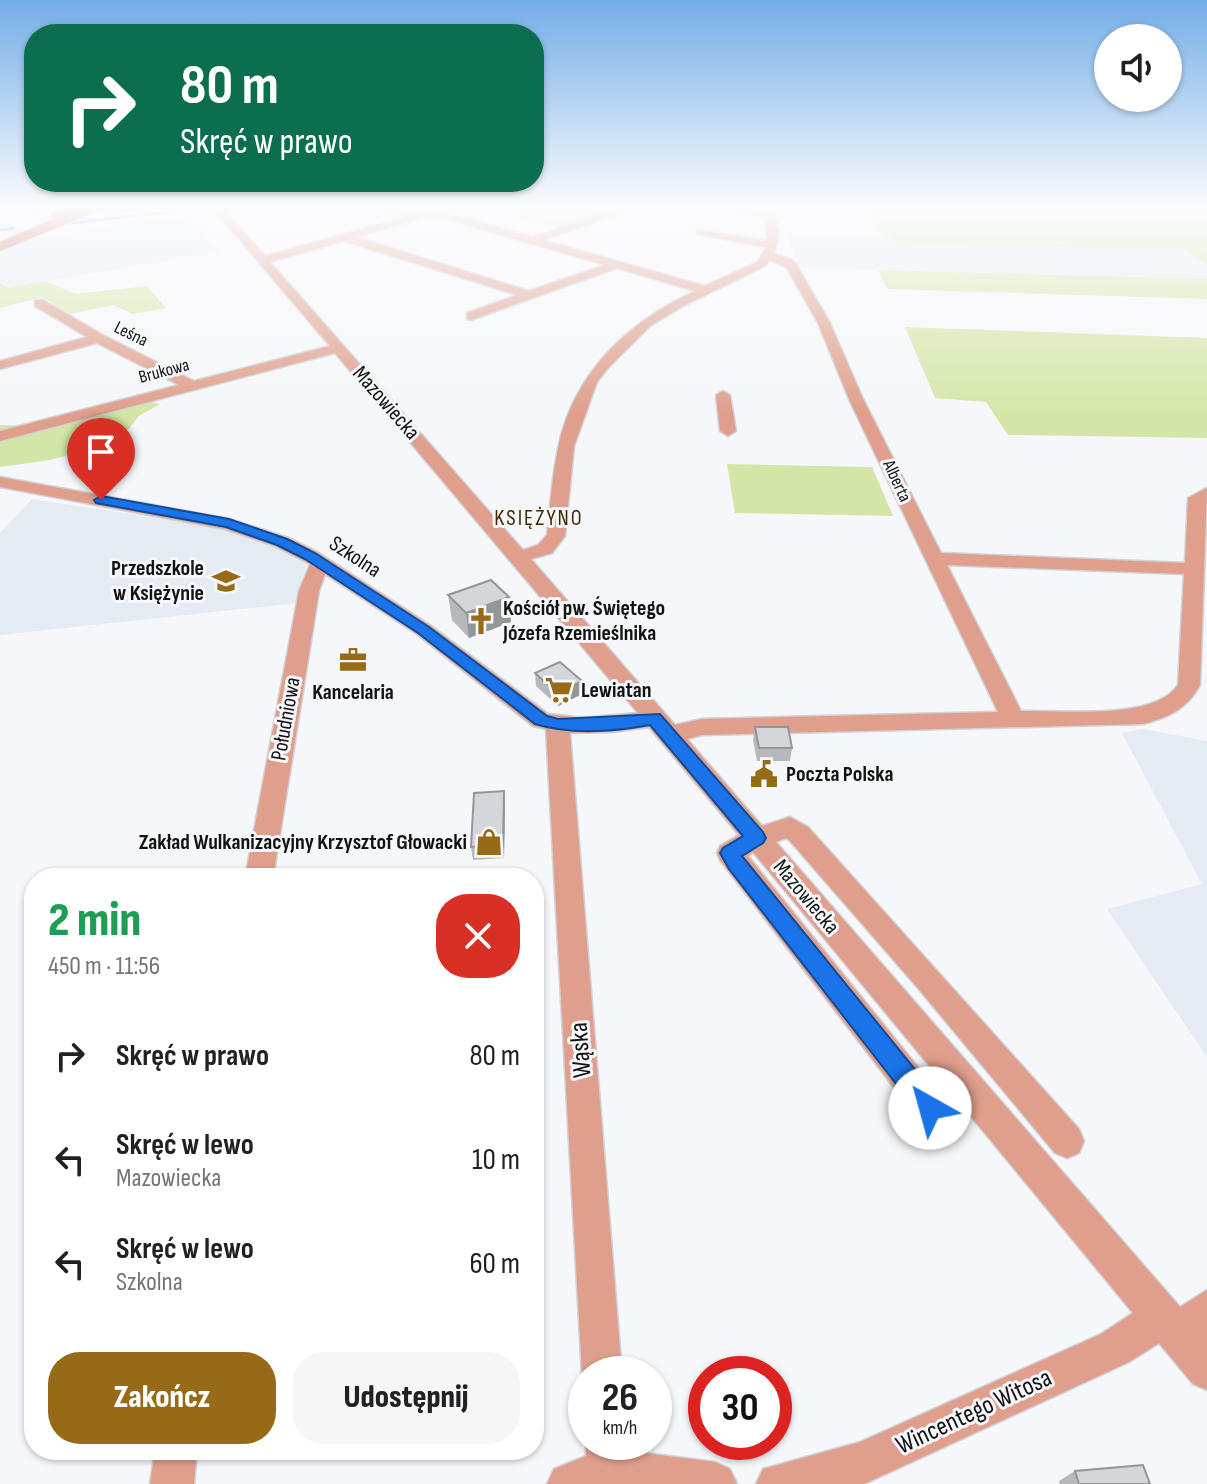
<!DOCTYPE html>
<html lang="pl">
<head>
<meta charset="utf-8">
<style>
	body { margin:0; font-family:"Sofia Sans Condensed",sans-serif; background:#f6f6f6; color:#202124; height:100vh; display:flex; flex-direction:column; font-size:30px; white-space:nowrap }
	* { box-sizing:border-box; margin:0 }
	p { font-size:26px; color:#757577 }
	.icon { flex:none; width:44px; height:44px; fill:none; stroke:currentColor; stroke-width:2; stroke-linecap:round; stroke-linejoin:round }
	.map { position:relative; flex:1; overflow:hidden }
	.drawer { position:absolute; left:24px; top:868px; width:520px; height:592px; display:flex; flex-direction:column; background:#fff; border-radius:32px; box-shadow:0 2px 6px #0004 }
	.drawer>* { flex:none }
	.top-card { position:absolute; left:24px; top:24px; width:520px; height:168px; border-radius:32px; box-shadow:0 2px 6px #0004; background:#0b6e4f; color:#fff; overflow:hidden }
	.buttons { position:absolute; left:1094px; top:24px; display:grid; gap:16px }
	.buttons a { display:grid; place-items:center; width:88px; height:88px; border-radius:50%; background:#fff; box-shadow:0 2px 6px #0004; font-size:40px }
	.speed { position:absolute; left:568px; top:1356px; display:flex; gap:16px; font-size:40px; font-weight:700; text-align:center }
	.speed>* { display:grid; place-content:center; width:104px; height:104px; border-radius:50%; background:#fff; box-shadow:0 2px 6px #0004; line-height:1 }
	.speed small { font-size:20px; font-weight:400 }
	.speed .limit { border:12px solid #d22; background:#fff; color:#111 }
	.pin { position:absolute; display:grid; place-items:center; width:68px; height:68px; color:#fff; margin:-82px -34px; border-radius:50% 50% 50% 0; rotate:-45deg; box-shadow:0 0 8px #0007 }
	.pin .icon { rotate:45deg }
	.me { position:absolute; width:88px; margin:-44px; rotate:322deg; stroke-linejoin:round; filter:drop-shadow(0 0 6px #0008) }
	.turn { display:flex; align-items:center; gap:28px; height:168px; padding:0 24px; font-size:36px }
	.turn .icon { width:104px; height:104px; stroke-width:2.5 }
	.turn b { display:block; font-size:56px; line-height:68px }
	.round { display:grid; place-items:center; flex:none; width:84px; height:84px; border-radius:32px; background:#f6f6f6 }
	.overview { display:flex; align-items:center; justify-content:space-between; height:136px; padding:0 24px }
	h1 { font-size:48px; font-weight:800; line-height:60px; color:#1e9e55 }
	.primary-button { display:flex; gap:16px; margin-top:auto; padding:16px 24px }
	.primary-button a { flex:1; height:92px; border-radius:32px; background:#966a17; color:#fff; font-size:32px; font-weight:800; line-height:92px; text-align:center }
	.primary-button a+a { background:#f6f6f6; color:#202124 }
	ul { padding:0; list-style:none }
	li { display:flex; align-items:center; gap:24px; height:104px; padding:0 24px }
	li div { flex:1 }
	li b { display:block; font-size:30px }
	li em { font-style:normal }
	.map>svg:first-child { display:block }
	.built { fill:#e5ebf3 }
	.green { fill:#d4e6a7 }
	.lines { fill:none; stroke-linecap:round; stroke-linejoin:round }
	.stream { stroke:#63a2e6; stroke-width:3 }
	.minor-casing { stroke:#d1d2d5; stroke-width:3 }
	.major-casing { stroke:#d1d2d5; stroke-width:3 }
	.minor { fill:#df9f8c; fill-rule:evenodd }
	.major { fill:#be4e2c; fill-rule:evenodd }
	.wall { fill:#b7b8bb }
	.shaded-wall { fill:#959698 }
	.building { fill:#d5d6d9; stroke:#959698; stroke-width:2 }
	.route { fill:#1a73e8; stroke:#114b97; stroke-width:2 }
	.labels { text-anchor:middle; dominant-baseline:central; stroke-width:6; stroke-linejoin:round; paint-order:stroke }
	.far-street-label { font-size:18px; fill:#111213; stroke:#f6f7fa }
	.street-label { font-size:22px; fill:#111213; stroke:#f6f7fa }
	.far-quarter-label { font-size:22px; letter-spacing:2px; fill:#3e2902; stroke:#f6f7fa }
	.poi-label { font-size:22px; font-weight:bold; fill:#111213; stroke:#f6f7fa; text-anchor:start }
	.near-street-label { font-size:26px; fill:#111213; stroke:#f6f7fa }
</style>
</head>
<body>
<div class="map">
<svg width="1207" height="1484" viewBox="0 0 1207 1484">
	<rect width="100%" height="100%" fill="#f6f7fa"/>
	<g class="built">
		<polygon points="139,215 154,222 190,217 220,251 8,288 0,283 0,254 33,238 111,228 104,220"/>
		<polygon points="786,233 892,236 896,243 1186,250 1207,266 1207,279 799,267"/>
		<polygon points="32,499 196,524 238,532 276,547 306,564 298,603 0,635 0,533"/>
		<polygon points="1143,729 1207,741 1207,1057 1107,909 1202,884 1122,733"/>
	</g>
	<g class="green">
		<polygon points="537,205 612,205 608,207 609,212 559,228 507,215"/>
		<polygon points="860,205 1207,205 1207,265 1186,250 895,243 892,236 883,235"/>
		<polygon points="878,270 1207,279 1207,299 887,289"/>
		<polygon points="45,281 76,294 147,286 166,308 133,314 113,305 70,314 42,297 0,308 0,283 8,288"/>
		<polygon points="905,327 1207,338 1207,438 1008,435 986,402 935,398"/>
		<polygon points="150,402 160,404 139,416 123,436 94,448 50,460 0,467 0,425 48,427"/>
		<polygon points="727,464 872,467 893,516 735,513"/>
	</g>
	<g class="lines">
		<g class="stream">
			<polyline points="62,224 177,211"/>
			<polyline points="0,230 14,228"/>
		</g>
		<g class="minor-casing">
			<g id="minor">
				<polygon points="3,205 31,205 46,209 41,212"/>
				<polygon points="130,205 203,205 198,208 98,212 93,209"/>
				<path d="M210 205H220L265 256 405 217 369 205H384L416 214 448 205 453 208 444 212 532 237 630 205H644L543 240 705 286 757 262 766 247 697 234V230L767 241 766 217 712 205 763 210 761 205H771C778 220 781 236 774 254L791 259 796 264 830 323 863 399 941 553 1185 563 1188 498 1207 488 1200 685C1187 709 1169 717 1143 724L702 735 687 739 762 826 790 817 808 827 1079 1129 1084 1141 1079 1153 1067 1158 1055 1153 917 987 790 841 786 838 776 842 1180 1307 1207 1290V1390L1193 1384 1159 1343 1129 1362 864 1484H756L763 1469 860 1442 1101 1334 1133 1313 753 852 748 856 942 1097 947 1108 942 1119 930 1124 918 1119 720 860 717 853 720 846 739 835 649 727 612 732 570 733 622 1374H586V1385L582 1374 546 729 533 726 417 634 325 574 319 591 273 878H245L299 591 310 564 275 546 225 529 0 487V477L229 519 289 538 317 552 431 626 548 714 583 718 638 713 335 353 0 441V431L179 385 97 343 0 369V361L87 337 35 306V300H43L103 335 194 381 330 346ZM433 215 605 265 529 291 356 237ZM344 241 517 295 467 313V319L471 320 617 268 695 291C628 322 573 373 558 449 552 477 550 506 547 535L538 545 523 550 270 262ZM770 260 787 268 818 323 849 399 998 712 702 719 675 725 531 559 552 553 565 536 574 446 597 382 608 368 650 326 685 305 765 266ZM947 565 1184 574 1178 685C1154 721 1061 710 1021 711Z"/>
				<polygon points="723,391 730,395 736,431 728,436 720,431 716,395"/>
				<polygon points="586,1441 628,1442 629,1451 715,1462 730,1469 737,1484 547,1484 554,1469 586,1456"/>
				<polygon points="155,1450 197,1450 194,1484 150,1484"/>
			</g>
		</g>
		<g class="major-casing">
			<polygon id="major" points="95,205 112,205 0,251 0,242 56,218 51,217 51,211"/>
		</g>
		<use href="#minor" class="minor"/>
		<use href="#major" class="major"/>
	</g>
	<g class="wall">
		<polygon points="448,595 509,597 511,622 469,638 452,620"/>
		<polygon points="535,673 582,694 558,706 536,686"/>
		<polygon points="755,727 792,748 790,761 757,761 753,740"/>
		<polygon points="504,791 505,804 504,858 473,860 471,847"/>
		<polygon points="1075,1471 1150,1484 1060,1484 1059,1481"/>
	</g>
	<g class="shaded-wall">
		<polygon points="509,597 511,622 469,638 466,613"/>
		<polygon points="582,681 582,694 558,706 557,693"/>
		<polygon points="504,791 505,804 504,858 503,845"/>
	</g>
	<g class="building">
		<polygon points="491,580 509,597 466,613 448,595"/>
		<polygon points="560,662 582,681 557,693 535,673"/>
		<polygon points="755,727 788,727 792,748 759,748"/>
		<polygon points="504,791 503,845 471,847 474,793"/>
		<polygon points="1143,1465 1150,1484 1079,1484 1075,1471"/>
	</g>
	<linearGradient id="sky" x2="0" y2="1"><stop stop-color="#73ade7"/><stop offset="0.5" stop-color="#fbfbfd"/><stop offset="1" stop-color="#fbfbfd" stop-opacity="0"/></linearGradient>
	<rect width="1207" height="413" fill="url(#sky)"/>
	<path class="route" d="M101 496 229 519 287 539 315 553 429 627 547 716 558 719 660 714 763 832 766 838 763 843 742 856 939 1099 943 1108 939 1116 930 1120 921 1116 729 869 720 853 723 848 743 836 650 725C612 732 571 735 535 724L418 633 305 559 277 545 226 527 96 503 94 500Z"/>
	<defs>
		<g id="school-bare" transform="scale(2.16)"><path d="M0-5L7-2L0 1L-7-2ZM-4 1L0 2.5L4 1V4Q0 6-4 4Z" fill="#966a17" stroke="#f6f7fa" stroke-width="2.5" paint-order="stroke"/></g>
		<g id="church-bare" transform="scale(2.16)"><path d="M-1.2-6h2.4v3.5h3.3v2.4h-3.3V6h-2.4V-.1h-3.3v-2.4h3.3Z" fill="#966a17" stroke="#f6f7fa" stroke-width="2.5" paint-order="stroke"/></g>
		<g id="office-bare" transform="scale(2.16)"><path d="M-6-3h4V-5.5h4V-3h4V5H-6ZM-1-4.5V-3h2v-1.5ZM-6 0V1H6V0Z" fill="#966a17" stroke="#f6f7fa" stroke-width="2.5" paint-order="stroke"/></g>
		<g id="supermarket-bare" transform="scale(2.16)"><path d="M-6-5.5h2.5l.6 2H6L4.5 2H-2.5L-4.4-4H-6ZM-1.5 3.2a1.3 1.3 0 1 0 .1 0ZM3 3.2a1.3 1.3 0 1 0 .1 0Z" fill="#966a17" stroke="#f6f7fa" stroke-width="2.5" paint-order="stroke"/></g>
		<g id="civic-bare" transform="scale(2.16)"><path d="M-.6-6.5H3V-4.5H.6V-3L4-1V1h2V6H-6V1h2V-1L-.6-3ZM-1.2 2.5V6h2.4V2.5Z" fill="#966a17" stroke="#f6f7fa" stroke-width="2.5" paint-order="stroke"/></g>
		<g id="shop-bare" transform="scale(2.16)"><path d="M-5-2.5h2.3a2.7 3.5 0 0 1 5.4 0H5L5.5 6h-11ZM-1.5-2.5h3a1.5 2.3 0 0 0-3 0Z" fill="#966a17" stroke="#f6f7fa" stroke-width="2.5" paint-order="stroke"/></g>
	</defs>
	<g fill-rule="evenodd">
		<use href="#school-bare" x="226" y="581"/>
		<use href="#church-bare" x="481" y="621"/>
		<use href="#office-bare" x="353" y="660"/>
		<use href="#supermarket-bare" x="559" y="690"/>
		<use href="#civic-bare" x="764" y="774"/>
		<use href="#shop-bare" x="489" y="842"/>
	</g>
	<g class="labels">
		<g class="far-street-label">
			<text transform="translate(131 334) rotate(26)">Leśna</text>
			<text transform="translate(164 371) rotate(-15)">Brukowa</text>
			<text transform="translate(897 481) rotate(65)">Alberta</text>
		</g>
		<g class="street-label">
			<text transform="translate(386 403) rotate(49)">Mazowiecka</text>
			<text transform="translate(355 557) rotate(33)">Szkolna</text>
			<text transform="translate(286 719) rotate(-80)">Południowa</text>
			<text transform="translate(806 897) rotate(50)">Mazowiecka</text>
		</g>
		<g class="far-quarter-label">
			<text x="539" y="518">KSIĘŻYNO</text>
		</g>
		<g class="poi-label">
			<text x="204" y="568" text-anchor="end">Przedszkole<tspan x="204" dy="25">w Księżynie</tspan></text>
			<text x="503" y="608">Kościół pw. Świętego<tspan x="503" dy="25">Józefa Rzemieślnika</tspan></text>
			<text x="581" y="690">Lewiatan</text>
			<text x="353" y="692" text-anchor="middle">Kancelaria</text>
			<text x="786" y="774">Poczta Polska</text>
			<text x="467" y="842" text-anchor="end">Zakład Wulkanizacyjny Krzysztof Głowacki</text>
		</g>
		<g class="near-street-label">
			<text transform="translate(581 1050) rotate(-94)">Wąska</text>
			<text transform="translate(974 1412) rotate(-25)">Wincentego Witosa</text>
		</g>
	</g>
</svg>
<div class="buttons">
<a><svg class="icon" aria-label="sound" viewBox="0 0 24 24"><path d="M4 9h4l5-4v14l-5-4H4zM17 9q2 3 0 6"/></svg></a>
</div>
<div class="speed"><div>26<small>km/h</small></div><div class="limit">30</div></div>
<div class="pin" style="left:101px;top:500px;background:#d93025"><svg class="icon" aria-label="arrive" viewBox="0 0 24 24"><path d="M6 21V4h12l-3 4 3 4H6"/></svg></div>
<svg class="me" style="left:930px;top:1108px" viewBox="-20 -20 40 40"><circle r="19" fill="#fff"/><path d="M0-13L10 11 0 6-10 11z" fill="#1a73e8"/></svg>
<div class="top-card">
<div class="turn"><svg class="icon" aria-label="right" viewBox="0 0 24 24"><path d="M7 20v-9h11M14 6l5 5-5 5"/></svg><div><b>80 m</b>Skręć w prawo</div></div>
</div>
<section class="drawer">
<div class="overview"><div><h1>2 min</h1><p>450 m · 11:56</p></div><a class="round" style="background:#d93025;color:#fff"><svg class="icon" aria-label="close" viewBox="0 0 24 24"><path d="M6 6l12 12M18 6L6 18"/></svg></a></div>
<ul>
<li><svg class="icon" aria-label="right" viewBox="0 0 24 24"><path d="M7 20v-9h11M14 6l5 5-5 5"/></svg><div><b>Skręć w prawo</b></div><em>80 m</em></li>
<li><svg class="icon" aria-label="left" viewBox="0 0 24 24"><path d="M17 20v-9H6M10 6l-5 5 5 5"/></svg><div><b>Skręć w lewo</b><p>Mazowiecka</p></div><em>10 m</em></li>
<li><svg class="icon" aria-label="left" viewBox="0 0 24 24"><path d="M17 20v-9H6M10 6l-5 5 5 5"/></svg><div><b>Skręć w lewo</b><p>Szkolna</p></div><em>60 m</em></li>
</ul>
<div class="primary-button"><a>Zakończ</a><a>Udostępnij</a></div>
</section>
</div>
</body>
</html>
